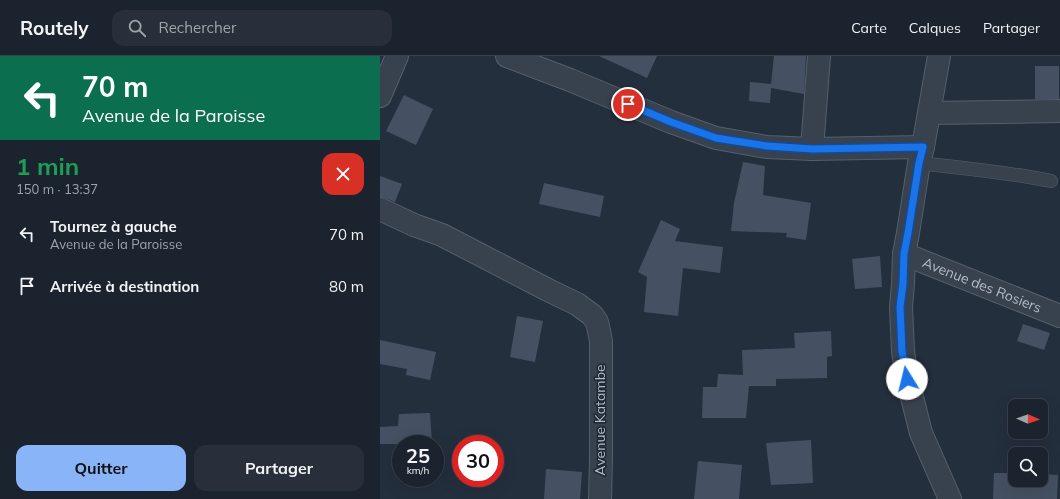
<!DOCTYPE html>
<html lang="fr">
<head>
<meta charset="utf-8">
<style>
	body { margin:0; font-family:Mulish,sans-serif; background:#282f3a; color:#f1f3f6; height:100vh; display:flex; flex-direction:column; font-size:15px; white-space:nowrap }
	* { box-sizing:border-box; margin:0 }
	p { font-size:13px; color:#a0a4aa }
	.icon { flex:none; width:22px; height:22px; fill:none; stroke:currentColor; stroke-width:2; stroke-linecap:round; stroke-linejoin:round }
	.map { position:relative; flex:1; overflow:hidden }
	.sheet { display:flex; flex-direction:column; background:#1b232e; width:380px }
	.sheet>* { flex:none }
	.top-card { background:#0b6e4f; color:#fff; overflow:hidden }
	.needle { width:26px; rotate:92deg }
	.controls { position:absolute; left:628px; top:343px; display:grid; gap:8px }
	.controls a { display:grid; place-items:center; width:40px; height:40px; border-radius:8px; background:#1b232e; box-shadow:0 4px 16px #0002,0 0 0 1px #39404a; font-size:20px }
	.speed { position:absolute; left:12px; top:379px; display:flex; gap:8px; font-size:20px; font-weight:700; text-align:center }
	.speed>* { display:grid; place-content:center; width:52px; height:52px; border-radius:50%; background:#1b232e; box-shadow:0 4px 16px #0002,0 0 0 1px #39404a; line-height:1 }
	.speed small { font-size:10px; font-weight:400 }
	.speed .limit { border:6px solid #d22; background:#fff; color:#111 }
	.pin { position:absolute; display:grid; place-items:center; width:34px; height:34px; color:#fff; margin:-17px; border:2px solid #fff; border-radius:50%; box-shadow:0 1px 4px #0007 }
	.me { position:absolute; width:44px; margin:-22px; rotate:351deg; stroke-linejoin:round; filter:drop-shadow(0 0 3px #0008) }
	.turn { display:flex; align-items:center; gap:14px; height:84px; padding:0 16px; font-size:18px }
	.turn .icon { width:52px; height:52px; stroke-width:2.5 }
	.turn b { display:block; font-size:28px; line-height:34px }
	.round { display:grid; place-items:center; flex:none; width:42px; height:42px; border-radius:12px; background:#282f3a }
	.summary { display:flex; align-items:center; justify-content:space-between; height:68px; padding:0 16px }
	h1 { font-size:24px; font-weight:700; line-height:30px; color:#1e9e55 }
	.primary-button { display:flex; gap:8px; margin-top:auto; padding:8px 16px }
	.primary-button a { flex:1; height:46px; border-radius:12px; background:#8ab4f8; color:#111; font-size:16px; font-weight:700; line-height:46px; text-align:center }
	.primary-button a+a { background:#282f3a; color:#f1f3f6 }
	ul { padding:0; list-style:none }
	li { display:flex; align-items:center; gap:12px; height:52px; padding:0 16px }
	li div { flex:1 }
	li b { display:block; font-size:15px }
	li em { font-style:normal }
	header { display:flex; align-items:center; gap:24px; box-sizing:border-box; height:56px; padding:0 20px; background:#1b232e; border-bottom:1px solid #39404a }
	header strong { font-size:19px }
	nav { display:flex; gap:22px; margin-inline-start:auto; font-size:14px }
	.search { width:280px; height:36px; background:#282f3a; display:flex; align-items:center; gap:10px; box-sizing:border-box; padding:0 14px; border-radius:12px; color:#a0a4aa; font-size:15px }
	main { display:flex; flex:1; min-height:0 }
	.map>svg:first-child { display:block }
	.building { fill:#455162 }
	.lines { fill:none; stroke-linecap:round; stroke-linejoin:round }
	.service-casing { stroke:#565f6c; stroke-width:14 }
	.minor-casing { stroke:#565f6c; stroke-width:24 }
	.service { stroke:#38414e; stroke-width:13 }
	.minor { stroke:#38414e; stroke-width:22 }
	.route-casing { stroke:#114b97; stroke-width:10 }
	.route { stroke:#1a73e8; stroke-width:7 }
	.labels { text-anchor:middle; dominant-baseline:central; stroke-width:3; stroke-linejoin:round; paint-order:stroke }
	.street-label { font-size:14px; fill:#b4bcc9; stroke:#1d2633 }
</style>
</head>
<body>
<header>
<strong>Routely</strong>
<div class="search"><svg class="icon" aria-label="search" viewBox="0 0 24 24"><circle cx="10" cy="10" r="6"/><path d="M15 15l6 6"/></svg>Rechercher</div>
<nav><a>Carte</a><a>Calques</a><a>Partager</a></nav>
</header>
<main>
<section class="sheet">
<div class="top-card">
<div class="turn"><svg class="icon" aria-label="left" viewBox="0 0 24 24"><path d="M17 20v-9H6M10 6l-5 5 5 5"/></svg><div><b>70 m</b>Avenue de la Paroisse</div></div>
</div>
<div class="summary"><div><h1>1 min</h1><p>150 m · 13:37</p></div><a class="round" style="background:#d93025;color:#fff"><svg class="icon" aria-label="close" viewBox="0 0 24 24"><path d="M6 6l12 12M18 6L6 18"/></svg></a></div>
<ul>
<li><svg class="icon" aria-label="left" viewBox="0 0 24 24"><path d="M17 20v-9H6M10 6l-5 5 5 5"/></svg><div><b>Tournez à gauche</b><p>Avenue de la Paroisse</p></div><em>70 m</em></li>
<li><svg class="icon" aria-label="arrive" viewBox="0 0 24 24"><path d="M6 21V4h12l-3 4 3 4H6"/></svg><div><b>Arrivée à destination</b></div><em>80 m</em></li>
</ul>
<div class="primary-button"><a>Quitter</a><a>Partager</a></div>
</section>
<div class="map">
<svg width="680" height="443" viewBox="0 0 680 443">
	<rect width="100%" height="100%" fill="#242f3e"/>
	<g class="building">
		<polygon points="219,0 277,0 267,22"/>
		<polygon points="394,0 426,0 424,38 391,32 390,47 369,45 370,26 391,28"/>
		<rect x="655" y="10" width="24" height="33"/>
		<polygon points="24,39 53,53 36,89 6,75"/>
		<polygon points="363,106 385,110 383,139 431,147 426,184 406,181 407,177 351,175 354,147"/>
		<polygon points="0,120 22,128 15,146 5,142 0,141"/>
		<polygon points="164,127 224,140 220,161 159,148"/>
		<polygon points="281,164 300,173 295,185 343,191 340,217 303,212 298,260 264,256 267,221 258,216"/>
		<polygon points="500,200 502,231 475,233 472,203"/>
		<polygon points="137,260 163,265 155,306 130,301"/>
		<polygon points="643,268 670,277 664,294 637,285"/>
		<polygon points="451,275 452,300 447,301 447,322 396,323 396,330 369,330 366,362 322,362 323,331 337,331 338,318 363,319 362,294 415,292 414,277"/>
		<polygon points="0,284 56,296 50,324 26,319 27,313 0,308"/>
		<polygon points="50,357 52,388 0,388 0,371 18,370 19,358"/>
		<polygon points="431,384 433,427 391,429 386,387"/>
		<polygon points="318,405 362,409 359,443 314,443"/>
		<polygon points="166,413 202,416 200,443 164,443"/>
		<polygon points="614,417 635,417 635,424 661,424 661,418 678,419 677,443 613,443"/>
	</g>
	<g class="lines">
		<g class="service-casing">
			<path id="service" d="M539 107C583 112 627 116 671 125"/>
		</g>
		<g class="minor-casing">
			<g id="minor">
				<polyline points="127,0 190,24 291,66 336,82 387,91 432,93 543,91"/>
				<polyline points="559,0 543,91 539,107 528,177 524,198 523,228 521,251 523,295 527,323 533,345 541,377 570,443"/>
				<polyline points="0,40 17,0"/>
				<polyline points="549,57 680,55"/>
				<polyline points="432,93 439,0"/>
				<polyline points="0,153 34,169 62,179 168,234 197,248 212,259 217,266 219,275 221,285 221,403 220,443"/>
				<path id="s1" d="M524 198 680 260"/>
			</g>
		</g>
		<use href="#service" class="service"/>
		<use href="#minor" class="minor"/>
	</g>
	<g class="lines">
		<g class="route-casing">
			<polyline id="route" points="248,48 291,66 336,82 387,90 432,93 543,91 539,107 528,177 524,198 523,228 520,251 522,295 527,323"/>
		</g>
		<use href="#route" class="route"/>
	</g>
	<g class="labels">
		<g class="street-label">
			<text stroke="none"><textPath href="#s1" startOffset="84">Avenue des Rosiers</textPath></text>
			<text transform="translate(220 364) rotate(-90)">Avenue Katambe</text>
		</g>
	</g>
</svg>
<div class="controls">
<a><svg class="needle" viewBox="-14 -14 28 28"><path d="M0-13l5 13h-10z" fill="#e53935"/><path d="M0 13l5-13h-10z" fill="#a0a4aa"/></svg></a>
<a><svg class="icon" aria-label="search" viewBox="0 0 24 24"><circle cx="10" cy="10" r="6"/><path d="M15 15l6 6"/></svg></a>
</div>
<div class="speed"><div>25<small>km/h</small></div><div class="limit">30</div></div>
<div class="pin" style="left:248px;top:48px;background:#d93025"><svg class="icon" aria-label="arrive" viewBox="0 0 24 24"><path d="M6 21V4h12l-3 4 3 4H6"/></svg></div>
<svg class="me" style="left:527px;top:323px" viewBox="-20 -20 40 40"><circle r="19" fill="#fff"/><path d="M0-13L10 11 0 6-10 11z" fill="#1a73e8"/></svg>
</div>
</main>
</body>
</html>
